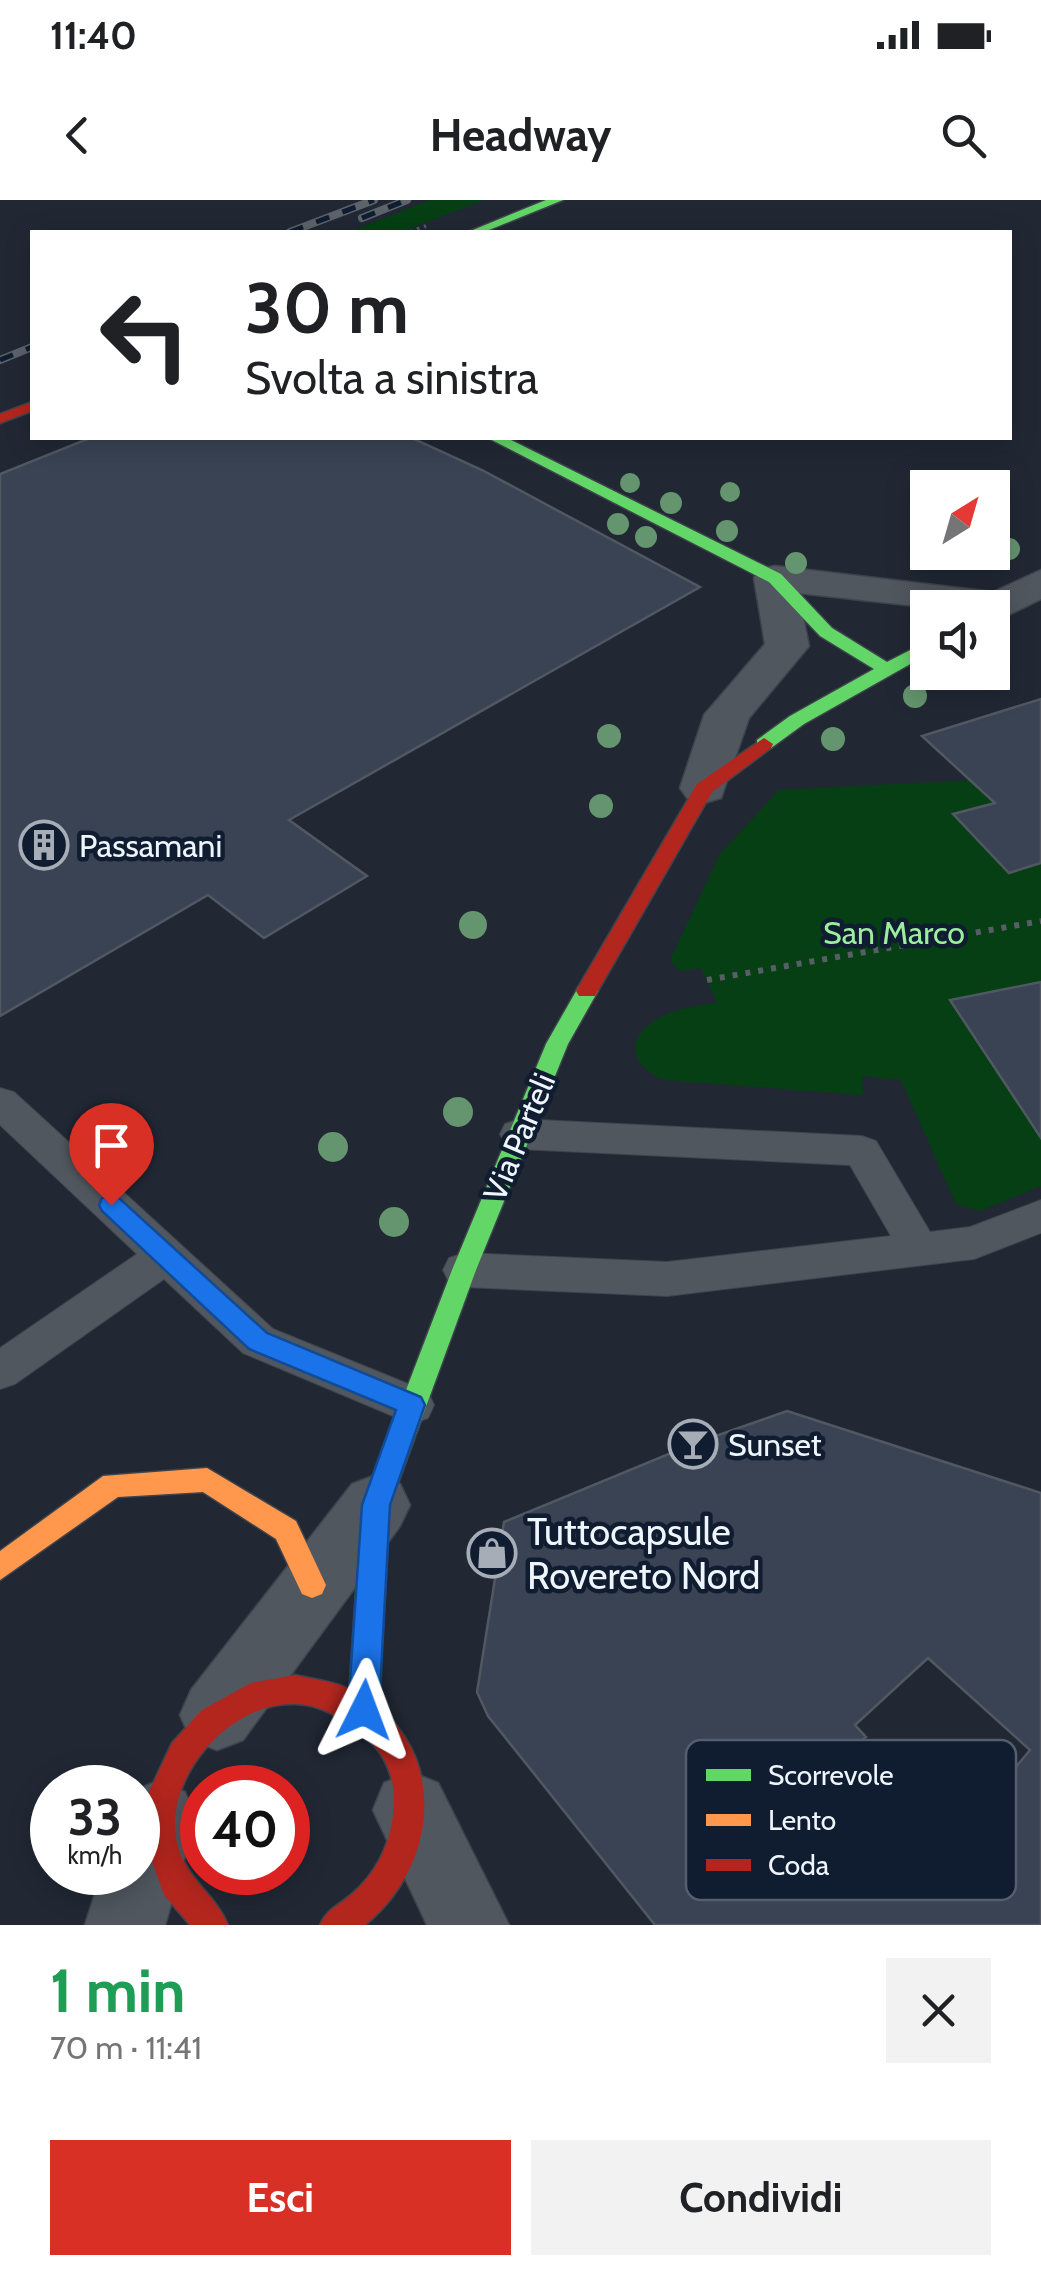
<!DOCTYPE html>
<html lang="it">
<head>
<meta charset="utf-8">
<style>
	body { margin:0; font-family:Cabin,sans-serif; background:#f2f2f2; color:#202124; height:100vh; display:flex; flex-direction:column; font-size:38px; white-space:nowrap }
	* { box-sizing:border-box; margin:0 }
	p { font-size:32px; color:#757577 }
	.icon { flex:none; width:55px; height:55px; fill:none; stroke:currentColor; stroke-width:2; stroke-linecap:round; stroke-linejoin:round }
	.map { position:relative; height:1725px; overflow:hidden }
	.drawer { display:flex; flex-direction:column; background:#fff; flex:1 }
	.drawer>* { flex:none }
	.top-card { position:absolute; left:30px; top:30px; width:982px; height:210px; border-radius:0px; box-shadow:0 5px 25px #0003; background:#fff; color:#202124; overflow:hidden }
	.needle { width:65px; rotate:37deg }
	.fabs { position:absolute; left:910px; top:270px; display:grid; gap:20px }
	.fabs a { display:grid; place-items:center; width:100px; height:100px; border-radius:0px; background:#fff; box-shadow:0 5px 25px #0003; font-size:50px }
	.speed { position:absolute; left:30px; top:1565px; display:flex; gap:20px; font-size:50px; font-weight:700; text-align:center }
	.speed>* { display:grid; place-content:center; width:130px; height:130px; border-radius:50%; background:#fff; box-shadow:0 5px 25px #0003; line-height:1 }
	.speed small { font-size:25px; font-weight:400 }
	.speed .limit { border:15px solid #d22; background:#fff; color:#111 }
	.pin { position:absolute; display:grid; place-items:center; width:85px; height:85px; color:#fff; margin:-102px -42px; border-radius:50% 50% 50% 0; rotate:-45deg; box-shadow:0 0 10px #0007 }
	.pin .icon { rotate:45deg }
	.me { position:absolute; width:110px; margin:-55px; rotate:3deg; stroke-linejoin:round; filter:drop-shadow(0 0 8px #0008) }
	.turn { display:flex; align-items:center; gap:35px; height:210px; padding:0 50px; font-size:45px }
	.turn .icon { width:130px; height:130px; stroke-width:2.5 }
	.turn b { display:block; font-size:70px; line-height:85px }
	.round { display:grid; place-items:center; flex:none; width:105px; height:105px; border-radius:0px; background:#f2f2f2 }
	.headline { display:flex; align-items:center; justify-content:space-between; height:170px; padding:0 50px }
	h1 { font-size:60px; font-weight:800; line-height:75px; color:#1e9e55 }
	.primary-button { display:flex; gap:20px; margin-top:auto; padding:20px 50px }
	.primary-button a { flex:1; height:115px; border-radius:0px; background:#d93025; color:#fff; font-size:40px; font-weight:800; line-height:115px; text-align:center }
	.primary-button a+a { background:#f2f2f2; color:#202124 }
	.status { display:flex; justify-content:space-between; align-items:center; height:70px; padding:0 50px; background:#fff; direction:ltr }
	.status svg { height:28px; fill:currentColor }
	header { display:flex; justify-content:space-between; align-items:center; height:130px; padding:0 50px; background:#fff; font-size:45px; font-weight:800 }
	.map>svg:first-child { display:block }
	.green { fill:#053f13 }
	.building { fill:#394354; stroke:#515862; stroke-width:2.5; fill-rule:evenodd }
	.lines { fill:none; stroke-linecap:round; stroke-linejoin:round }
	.lane-casing { stroke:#3e434c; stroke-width:2 }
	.street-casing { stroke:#3e434c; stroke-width:3 }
	.fast-casing { stroke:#3e434c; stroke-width:3 }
	.slow-casing { stroke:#3e434c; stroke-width:3 }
	.jam-casing { stroke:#3e434c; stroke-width:3 }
	.path-far1 { stroke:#585e66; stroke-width:4; stroke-dasharray:2.5 5; stroke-linecap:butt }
	.path { stroke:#585e66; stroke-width:6; stroke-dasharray:5 8; stroke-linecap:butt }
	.lane { fill:#51575f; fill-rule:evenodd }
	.street { fill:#51575f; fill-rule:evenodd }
	.fast { fill:#63d668; fill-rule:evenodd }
	.slow { fill:#ff974d; fill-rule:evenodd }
	.jam { fill:#b3261e; fill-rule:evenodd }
	.rail-casing { stroke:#5c636b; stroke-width:8 }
	.rail { stroke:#101d31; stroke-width:5; stroke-dasharray:14; stroke-linecap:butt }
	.tree { fill:#65956f }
	.route { fill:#1a73e8; stroke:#114b97; stroke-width:2.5 }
	.labels { text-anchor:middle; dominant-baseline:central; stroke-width:9; stroke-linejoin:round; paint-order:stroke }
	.poi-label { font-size:32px; fill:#eff5fd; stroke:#101d31; text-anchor:start }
	.park-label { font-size:32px; fill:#9cee9f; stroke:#101d31 }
	.street-label { font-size:32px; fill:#eff5fd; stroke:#101d31 }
	.near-poi-label { font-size:38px; fill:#eff5fd; stroke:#101d31; text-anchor:start }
	.key { fill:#101d31; stroke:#535e6e; stroke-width:2.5 }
	.key-label { font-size:28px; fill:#eff5fd }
</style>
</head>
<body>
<div class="status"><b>11:40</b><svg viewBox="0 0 49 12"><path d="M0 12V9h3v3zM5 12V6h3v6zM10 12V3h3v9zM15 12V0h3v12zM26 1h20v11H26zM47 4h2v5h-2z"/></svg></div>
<header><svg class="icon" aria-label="back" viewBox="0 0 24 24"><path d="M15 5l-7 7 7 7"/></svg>Headway<svg class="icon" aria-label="search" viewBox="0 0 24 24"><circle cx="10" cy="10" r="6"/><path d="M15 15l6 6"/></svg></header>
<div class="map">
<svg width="1041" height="1725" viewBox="0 0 1041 1725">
	<rect width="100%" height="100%" fill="#212834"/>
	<g class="green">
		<polygon points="430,0 484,0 401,32 349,32"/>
		<path d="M1041 565V986L980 1011 956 1004 901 880 862 876 863 895 664 880C627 864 625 837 661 817 677 808 699 806 717 802L701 768 679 771 670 760 720 654 779 590 999 579Z"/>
	</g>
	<g class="building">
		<polygon points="90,238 412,238 482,270 700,387 289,620 367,676 264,738 208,695 0,816 0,274"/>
		<polygon points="1041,499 1041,663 1009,673 953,614 995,603 922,536"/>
		<polygon points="1041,782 1041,938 950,800"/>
		<path d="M787 1211 1041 1293V1725H655L488 1516 477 1492 504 1322 693 1244ZM928 1458 1030 1550 913 1691 796 1603 866 1537 855 1525Z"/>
	</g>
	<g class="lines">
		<g class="lane-casing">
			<g id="lane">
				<polygon points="0,888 14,892 273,1129 428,1192 434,1205 428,1218 412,1224 243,1153 164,1079 15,1184 0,1189 0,1148 137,1054 0,925"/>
				<polygon points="519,919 862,936 876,941 930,1032 970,1027 1041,1000 1041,1033 974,1059 667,1096 464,1087 449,1082 443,1070 449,1058 464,1053 667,1062 891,1036 850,965 519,949 505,944 500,934 505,924"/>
			</g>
		</g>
		<g class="street-casing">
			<g id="street">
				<polygon points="775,366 993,392 1041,370 1041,399 992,423 992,408 935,408 798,393 809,446 749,518 721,598 704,603 687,598 680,588 704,515 765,444 754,378 760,369"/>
				<polygon points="376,1275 400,1284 410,1305 400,1326 243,1540 217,1550 191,1540 180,1515 191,1490 352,1284"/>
				<polygon points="411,1572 438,1583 509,1725 427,1725 373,1610 384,1583"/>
				<polygon points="158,1581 185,1592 196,1619 165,1725 85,1725 102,1672 138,1672 138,1589"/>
			</g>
		</g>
		<g class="fast-casing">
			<g id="fast">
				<polygon points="546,0 563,0 484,32 468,32"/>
				<polygon points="488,238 507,238 781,374 832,428 887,462 928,441 928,454 804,524 771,548 757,548 757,540 790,516 874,469 820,436 769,382"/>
				<polygon points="587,783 598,791 568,844 476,1070 390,1305 378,1510 374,1520 363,1524 352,1520 348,1510 362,1305 452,1070 546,844 579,786"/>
			</g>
		</g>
		<g class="slow-casing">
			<polygon id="slow" points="207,1268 296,1321 326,1385 322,1394 312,1398 302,1394 276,1339 203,1292 118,1297 0,1380 0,1351 103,1276"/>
		</g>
		<g class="jam-casing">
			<g id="jam">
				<polygon points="32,202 32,211 0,223 0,214"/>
				<polygon points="764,538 773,544 771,548 712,592 595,796 579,796 576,791 697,584"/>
				<path d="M295 1475C312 1479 331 1481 347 1488 449 1535 445 1660 365 1725H320C326 1710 339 1705 352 1694 375 1674 389 1647 393 1616 397 1583 389 1556 363 1535 342 1519 323 1505 296 1504 230 1501 162 1578 177 1643 186 1680 215 1693 228 1725H190L164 1695 144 1639 148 1594 172 1543 202 1510 251 1483Z"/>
			</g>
		</g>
		<polyline class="path-far1" points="410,32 426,26"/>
		<polyline class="path" points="707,780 1041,721"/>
		<use href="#lane" class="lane"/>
		<use href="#street" class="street"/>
		<use href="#fast" class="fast"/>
		<use href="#slow" class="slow"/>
		<use href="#jam" class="jam"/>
		<g class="rail-casing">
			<g id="rail">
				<polyline points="362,18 407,0"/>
				<polyline points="290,32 374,0"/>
				<polyline points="0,160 32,147"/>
			</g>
		</g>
		<use href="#rail" class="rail"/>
	</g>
	<g class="tree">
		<circle cx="630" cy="283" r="10"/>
		<circle cx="730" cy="292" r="10"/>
		<circle cx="671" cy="303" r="11"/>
		<circle cx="618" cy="324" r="11"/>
		<circle cx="727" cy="331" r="11"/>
		<circle cx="646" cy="337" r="11"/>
		<circle cx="1009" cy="349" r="11"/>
		<circle cx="796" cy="363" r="11"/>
		<circle cx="915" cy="496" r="12"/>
		<circle cx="609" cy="536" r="12"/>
		<circle cx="833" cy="539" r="12"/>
		<circle cx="601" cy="606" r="12"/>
		<circle cx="473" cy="725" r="14"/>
		<circle cx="458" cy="912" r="15"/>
		<circle cx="333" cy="947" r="15"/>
		<circle cx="394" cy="1022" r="15"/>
	</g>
	<polygon class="route" points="111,995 119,998 267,1133 421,1197 425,1205 390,1305 379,1510 374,1520 364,1524 353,1520 348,1510 362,1305 396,1210 249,1149 102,1011 99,1005 102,998"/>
	<defs>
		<g id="building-ring" transform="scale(2.5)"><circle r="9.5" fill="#101d31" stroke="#a7adb7" stroke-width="1.5"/><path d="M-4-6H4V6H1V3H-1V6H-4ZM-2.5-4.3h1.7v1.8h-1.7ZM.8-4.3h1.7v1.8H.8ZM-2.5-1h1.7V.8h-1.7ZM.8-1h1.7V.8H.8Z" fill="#a7adb7"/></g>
		<g id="bar-ring" transform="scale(2.5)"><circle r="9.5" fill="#101d31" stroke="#a7adb7" stroke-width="1.5"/><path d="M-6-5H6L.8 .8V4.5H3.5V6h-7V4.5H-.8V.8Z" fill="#a7adb7"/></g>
		<g id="shop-ring" transform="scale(2.5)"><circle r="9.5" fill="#101d31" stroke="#a7adb7" stroke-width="1.5"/><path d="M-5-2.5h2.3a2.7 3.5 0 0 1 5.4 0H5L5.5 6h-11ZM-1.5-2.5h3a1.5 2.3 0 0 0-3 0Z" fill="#a7adb7"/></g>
	</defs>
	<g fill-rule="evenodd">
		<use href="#building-ring" x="44" y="645"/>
		<use href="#bar-ring" x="693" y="1244"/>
		<use href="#shop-ring" x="492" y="1353"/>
	</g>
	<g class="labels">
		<g class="poi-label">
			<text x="79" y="645">Passamani</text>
			<text x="728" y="1244">Sunset</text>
		</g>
		<g class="park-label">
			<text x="894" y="732">San Marco</text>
		</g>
		<g class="street-label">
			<text transform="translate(519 937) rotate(-67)">Via Parteli</text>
		</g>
		<g class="near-poi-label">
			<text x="527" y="1331">Tuttocapsule<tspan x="527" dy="44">Rovereto Nord</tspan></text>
		</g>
	</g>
	<rect x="686" y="1540" width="330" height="160" rx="15" class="key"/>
	<rect x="706" y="1569" width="45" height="12" fill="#63d668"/>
	<rect x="706" y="1614" width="45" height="12" fill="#ff974d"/>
	<rect x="706" y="1659" width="45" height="12" fill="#b3261e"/>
	<g class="key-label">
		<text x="768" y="1585">Scorrevole</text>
		<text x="768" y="1630">Lento</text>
		<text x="768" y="1675">Coda</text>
	</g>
</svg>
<div class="fabs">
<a><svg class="needle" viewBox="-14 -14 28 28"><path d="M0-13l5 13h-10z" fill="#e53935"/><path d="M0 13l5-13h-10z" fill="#757577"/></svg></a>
<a><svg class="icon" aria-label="sound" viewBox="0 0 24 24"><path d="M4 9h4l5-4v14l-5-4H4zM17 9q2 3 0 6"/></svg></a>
</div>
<div class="speed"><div>33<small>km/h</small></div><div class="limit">40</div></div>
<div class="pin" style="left:111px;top:1005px;background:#d93025"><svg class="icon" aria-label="arrive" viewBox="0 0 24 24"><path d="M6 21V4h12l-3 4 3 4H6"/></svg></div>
<svg class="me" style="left:364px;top:1510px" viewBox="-20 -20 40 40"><path d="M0-17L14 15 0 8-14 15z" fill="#1a73e8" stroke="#fff" stroke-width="4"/></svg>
<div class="top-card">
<div class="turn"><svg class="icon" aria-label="left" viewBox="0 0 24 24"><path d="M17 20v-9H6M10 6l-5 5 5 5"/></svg><div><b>30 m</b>Svolta a sinistra</div></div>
</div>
</div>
<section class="drawer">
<div class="headline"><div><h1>1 min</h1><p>70 m · 11:41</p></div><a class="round"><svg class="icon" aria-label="close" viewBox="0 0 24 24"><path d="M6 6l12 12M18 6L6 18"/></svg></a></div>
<div class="primary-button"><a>Esci</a><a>Condividi</a></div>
</section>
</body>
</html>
